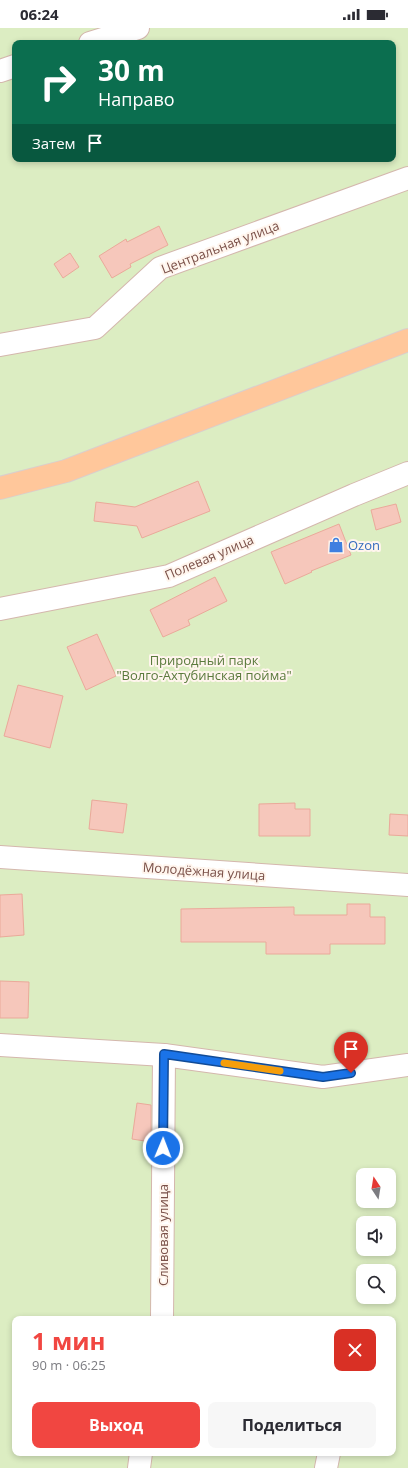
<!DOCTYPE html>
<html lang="ru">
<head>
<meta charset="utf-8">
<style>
	body { margin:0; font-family:"Open Sans",sans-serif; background:#f7f7f7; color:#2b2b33; height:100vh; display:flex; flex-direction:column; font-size:15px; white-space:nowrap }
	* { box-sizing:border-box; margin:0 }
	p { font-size:13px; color:#7c7c81 }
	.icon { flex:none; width:22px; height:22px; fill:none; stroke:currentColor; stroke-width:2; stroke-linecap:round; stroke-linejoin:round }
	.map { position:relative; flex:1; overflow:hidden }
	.side { position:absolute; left:12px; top:1288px; width:384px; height:140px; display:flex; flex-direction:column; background:#fff; border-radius:8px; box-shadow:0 2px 6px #0003 }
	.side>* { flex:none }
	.guide { position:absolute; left:12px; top:12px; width:384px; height:122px; border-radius:8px; box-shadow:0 2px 6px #0003; background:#0b6e4f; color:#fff; overflow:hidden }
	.needle { width:26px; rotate:348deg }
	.buttons { position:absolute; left:356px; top:1140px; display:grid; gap:8px }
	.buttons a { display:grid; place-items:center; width:40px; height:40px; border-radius:8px; background:#fff; box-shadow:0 2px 6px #0003; font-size:20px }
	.pin { position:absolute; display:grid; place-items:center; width:34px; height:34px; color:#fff; margin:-41px -17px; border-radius:50% 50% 50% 0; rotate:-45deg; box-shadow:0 0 4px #0007 }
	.pin .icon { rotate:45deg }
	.me { position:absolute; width:44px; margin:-22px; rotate:1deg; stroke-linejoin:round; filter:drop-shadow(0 0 3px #0008) }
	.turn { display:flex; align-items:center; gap:14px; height:84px; padding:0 20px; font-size:18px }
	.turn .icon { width:52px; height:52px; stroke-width:2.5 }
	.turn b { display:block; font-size:28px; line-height:34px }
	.then { display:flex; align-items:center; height:38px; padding:0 20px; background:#0003; gap:8px; font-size:15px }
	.round { display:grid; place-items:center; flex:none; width:42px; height:42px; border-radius:8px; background:#f7f7f7 }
	.summary { display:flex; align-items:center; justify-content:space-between; height:68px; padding:0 20px }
	h1 { font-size:24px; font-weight:700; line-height:30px; color:#f14641 }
	.primary-button { display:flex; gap:8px; margin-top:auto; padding:8px 20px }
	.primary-button a { flex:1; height:46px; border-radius:8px; background:#f14641; color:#fff; font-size:16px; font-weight:700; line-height:46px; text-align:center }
	.primary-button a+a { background:#f7f7f7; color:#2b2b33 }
	.status { display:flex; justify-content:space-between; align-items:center; height:28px; padding:0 20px; background:#fff; direction:ltr }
	.status svg { height:11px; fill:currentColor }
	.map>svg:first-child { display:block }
	.green { fill:#dcedc2; fill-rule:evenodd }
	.building { fill:#f6c7bb; stroke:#eaa99a }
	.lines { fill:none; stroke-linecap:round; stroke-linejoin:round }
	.street-casing { stroke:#d4b7ad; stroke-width:24 }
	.primary-casing { stroke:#dacecc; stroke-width:24 }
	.street { stroke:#fff; stroke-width:22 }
	.primary { stroke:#ffc79b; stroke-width:22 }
	.route-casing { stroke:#114b97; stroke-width:10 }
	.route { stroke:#1a73e8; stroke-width:7 }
	.slow { stroke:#f59e0b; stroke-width:7 }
	.labels { text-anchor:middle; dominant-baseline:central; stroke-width:4; stroke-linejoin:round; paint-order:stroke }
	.street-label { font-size:13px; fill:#7a5048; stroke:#fff5ed }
	.shop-label { font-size:13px; fill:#366cbe; stroke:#fff5ed; text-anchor:start }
	.park-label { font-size:13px; fill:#5a7a3c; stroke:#fff5ed }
</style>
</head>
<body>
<div class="status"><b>06:24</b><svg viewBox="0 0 49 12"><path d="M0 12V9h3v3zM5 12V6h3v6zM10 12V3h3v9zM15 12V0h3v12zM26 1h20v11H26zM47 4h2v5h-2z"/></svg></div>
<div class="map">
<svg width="408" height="1440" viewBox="0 0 408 1440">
	<rect width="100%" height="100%" fill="#fef0e5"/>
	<path class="green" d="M0 0H408V1440H0ZM15 15H393V131H15ZM363 1147H389V1173H363ZM363 1195H389V1221H363ZM363 1243H389V1269H363ZM15 1291H393V1425H15Z"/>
	<g class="building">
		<polygon points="159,198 168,217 130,236 131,239 112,250 99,228 126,211 127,214"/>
		<polygon points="70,225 79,239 63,250 54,236"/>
		<polygon points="198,453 210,483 142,510 137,498 94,493 96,474 135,479"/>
		<polygon points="396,476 401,494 376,502 371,482"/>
		<polygon points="339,496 351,527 311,543 312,544 285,556 271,524"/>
		<polygon points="215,549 227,573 188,592 190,597 163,609 150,582"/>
		<polygon points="97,606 116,648 86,662 67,619"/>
		<polygon points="18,657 63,668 50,720 4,708"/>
		<polygon points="92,772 127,776 123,805 89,801"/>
		<polygon points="295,775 295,781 310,781 310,808 259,808 259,776"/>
		<polygon points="390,786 408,787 408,808 389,807"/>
		<polygon points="22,866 24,907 0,909 0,867"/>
		<polygon points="347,876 370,876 370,889 385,889 385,916 330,916 330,926 266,926 266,914 181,914 181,881 294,879 294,887 347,887"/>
		<polygon points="0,953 29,954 28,990 0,990"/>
		<polygon points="137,1075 151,1077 151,1114 132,1111"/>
	</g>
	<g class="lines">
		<g class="street-casing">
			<g id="street">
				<polyline points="90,15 138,0"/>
				<polyline points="0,43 15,38"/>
				<polyline points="0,317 95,300 160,240 408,150"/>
				<polyline points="0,581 169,548 354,467 408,445"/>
				<polyline points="0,829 408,857"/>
				<polyline points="0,1017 164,1027 323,1049 408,1037"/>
				<polyline points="162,1291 164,1027"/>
				<polyline points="139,1440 141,1425"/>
				<polyline points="326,1440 329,1425"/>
			</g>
		</g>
		<g class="primary-casing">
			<polyline id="primary" points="0,460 66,443 408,312"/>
		</g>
		<use href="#street" class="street"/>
		<use href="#primary" class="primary"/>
	</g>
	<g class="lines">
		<g class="route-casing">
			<polyline id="route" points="163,1120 164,1026 323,1049 351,1045"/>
		</g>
		<use href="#route" class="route"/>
		<polyline class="slow" points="224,1035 280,1043"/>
	</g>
	<defs>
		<g id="shop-bare" transform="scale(1.2)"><path d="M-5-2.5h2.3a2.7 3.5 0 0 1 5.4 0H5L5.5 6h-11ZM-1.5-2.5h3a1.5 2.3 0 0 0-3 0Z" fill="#3f7fe0" stroke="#fff5ed" stroke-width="2.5" paint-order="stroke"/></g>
	</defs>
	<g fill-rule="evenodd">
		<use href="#shop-bare" x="336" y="517"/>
	</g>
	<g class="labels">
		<g class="street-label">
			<text transform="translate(220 219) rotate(-21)">Центральная улица</text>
			<text transform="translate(209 529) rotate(-23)">Полевая улица</text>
			<text transform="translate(204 843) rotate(4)">Молодёжная улица</text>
			<text transform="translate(163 1207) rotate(-90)">Сливовая улица</text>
		</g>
		<g class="shop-label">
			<text x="348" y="517">Ozon</text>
		</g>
		<g class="park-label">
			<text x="204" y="632">Природный парк<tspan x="204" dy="15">"Волго-Ахтубинская пойма"</tspan></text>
		</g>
	</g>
</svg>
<div class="buttons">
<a><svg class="needle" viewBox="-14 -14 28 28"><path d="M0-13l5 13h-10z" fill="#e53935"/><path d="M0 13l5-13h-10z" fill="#7c7c81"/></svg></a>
<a><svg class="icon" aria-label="sound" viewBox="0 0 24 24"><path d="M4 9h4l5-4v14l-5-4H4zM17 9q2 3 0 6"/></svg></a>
<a><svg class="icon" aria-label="search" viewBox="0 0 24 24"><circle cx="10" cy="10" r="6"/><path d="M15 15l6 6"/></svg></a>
</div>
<div class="pin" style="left:351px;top:1045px;background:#d93025"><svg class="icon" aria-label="arrive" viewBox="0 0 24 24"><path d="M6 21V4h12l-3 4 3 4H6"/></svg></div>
<svg class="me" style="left:163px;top:1120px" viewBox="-20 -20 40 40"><circle r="17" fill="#1a73e8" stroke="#fff" stroke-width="3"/><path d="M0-11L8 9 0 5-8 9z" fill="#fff"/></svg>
<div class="guide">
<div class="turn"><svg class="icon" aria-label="right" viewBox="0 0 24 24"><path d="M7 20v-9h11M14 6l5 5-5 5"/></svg><div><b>30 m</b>Направо</div></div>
<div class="then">Затем<svg class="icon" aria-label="arrive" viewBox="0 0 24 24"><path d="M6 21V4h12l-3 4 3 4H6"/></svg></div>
</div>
<section class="side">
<div class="summary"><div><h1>1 мин</h1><p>90 m · 06:25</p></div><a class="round" style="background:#d93025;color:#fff"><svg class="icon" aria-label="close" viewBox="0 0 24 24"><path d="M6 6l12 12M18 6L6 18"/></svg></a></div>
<div class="primary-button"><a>Выход</a><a>Поделиться</a></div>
</section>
</div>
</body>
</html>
